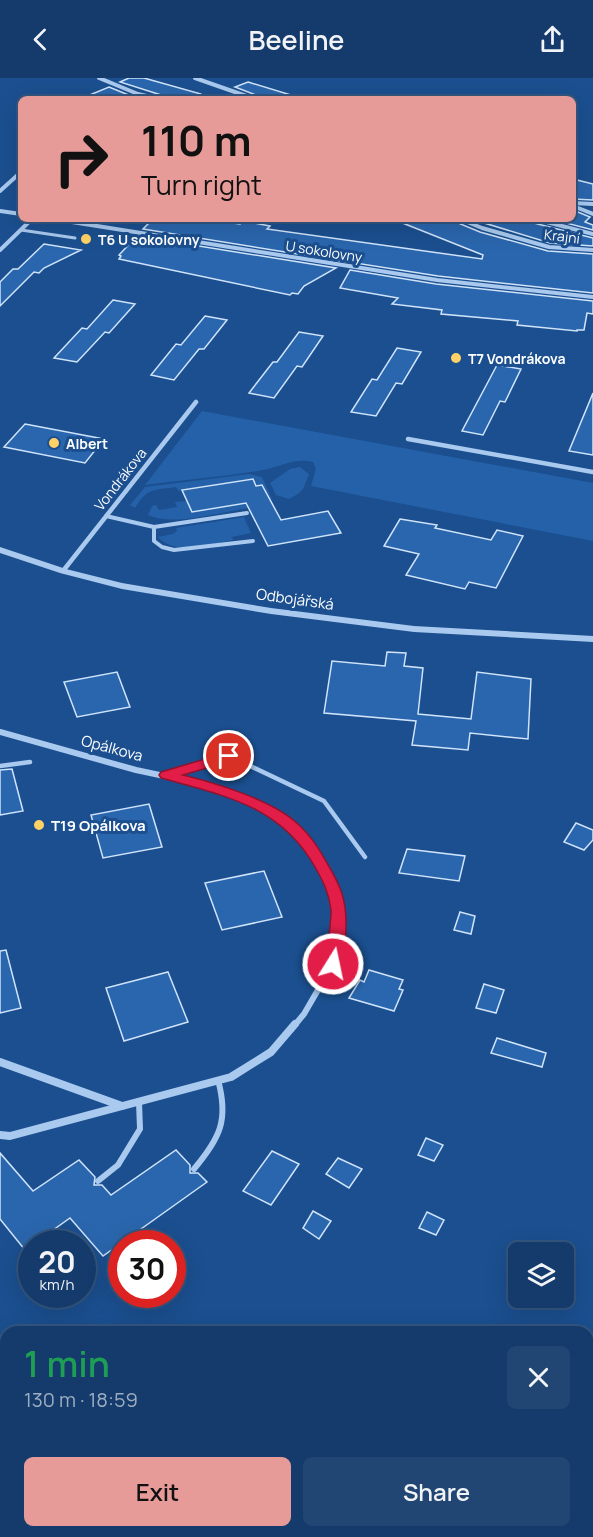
<!DOCTYPE html>
<html lang="en">
<head>
<meta charset="utf-8">
<style>
	body { margin:0; font-family:Manrope,sans-serif; background:#214673; color:#f1f3f6; height:100vh; display:flex; flex-direction:column; font-size:22px; white-space:nowrap }
	* { box-sizing:border-box; margin:0 }
	p { font-size:20px; color:#9dadc1 }
	.icon { flex:none; width:33px; height:33px; fill:none; stroke:currentColor; stroke-width:2; stroke-linecap:round; stroke-linejoin:round }
	.map { position:relative; flex:1; overflow:hidden }
	.sheet { position:absolute; left:0px; top:1248px; width:594px; height:212px; display:flex; flex-direction:column; background:#143b6b; border-radius:18px 18px 0 0; box-shadow:0 6px 24px #0002,0 0 0 2px #33557e }
	.sheet>* { flex:none }
	.banner { position:absolute; left:18px; top:18px; width:558px; height:126px; border-radius:9px; box-shadow:0 6px 24px #0002,0 0 0 2px #33557e; background:#e69b98; color:#111; overflow:hidden }
	.fabs { position:absolute; left:508px; top:1164px; display:grid; gap:12px }
	.fabs a { display:grid; place-items:center; width:66px; height:66px; border-radius:9px; background:#143b6b; box-shadow:0 6px 24px #0002,0 0 0 2px #33557e; font-size:30px }
	.speed { position:absolute; left:18px; top:1152px; display:flex; gap:12px; font-size:30px; font-weight:700; text-align:center }
	.speed>* { display:grid; place-content:center; width:78px; height:78px; border-radius:50%; background:#143b6b; box-shadow:0 6px 24px #0002,0 0 0 2px #33557e; line-height:1 }
	.speed small { font-size:15px; font-weight:400 }
	.speed .limit { border:9px solid #d22; background:#fff; color:#111 }
	.pin { position:absolute; display:grid; place-items:center; width:51px; height:51px; color:#fff; margin:-26px; border:3px solid #fff; border-radius:50%; box-shadow:0 2px 6px #0007 }
	.me { position:absolute; width:66px; margin:-33px; rotate:10deg; stroke-linejoin:round; filter:drop-shadow(0 0 4px #0008) }
	.turn { display:flex; align-items:center; gap:21px; height:126px; padding:0 24px; font-size:27px }
	.turn .icon { width:78px; height:78px; stroke-width:2.5 }
	.turn b { display:block; font-size:42px; line-height:51px }
	.round { display:grid; place-items:center; flex:none; width:63px; height:63px; border-radius:9px; background:#214673 }
	.summary { display:flex; align-items:center; justify-content:space-between; height:102px; padding:0 24px }
	h1 { font-size:36px; font-weight:600; line-height:45px; color:#1e9e55 }
	.button { display:flex; gap:12px; margin-top:auto; padding:12px 24px }
	.button a { flex:1; height:69px; border-radius:9px; background:#e69b98; color:#111; font-size:24px; font-weight:600; line-height:69px; text-align:center }
	.button a+a { background:#214673; color:#f1f3f6 }
	header { display:flex; justify-content:space-between; align-items:center; height:78px; padding:0 24px; background:#143b6b; font-size:27px; font-weight:600 }
	.map>svg:first-child { display:block }
	.green { fill:#2461a8 }
	.building { fill:#2a66ad; stroke:#cfe3fa; stroke-width:1.5 }
	.lines { fill:none; stroke-linecap:round; stroke-linejoin:round }
	.service-far3 { stroke:#a9c9ee; stroke-width:3 }
	.service-far2 { stroke:#a9c9ee; stroke-width:4 }
	.service-far1 { stroke:#a9c9ee; stroke-width:4.5 }
	.service { stroke:#a9c9ee; stroke-width:6 }
	.minor-far3 { stroke:#a9c9ee; stroke-width:4 }
	.minor-far2 { stroke:#a9c9ee; stroke-width:4.5 }
	.minor-far1 { stroke:#a9c9ee; stroke-width:6 }
	.minor { stroke:#a9c9ee; stroke-width:8 }
	.tertiary { fill:#a9c9ee; fill-rule:evenodd }
	.route { fill:#e11d48; stroke:#92132f; stroke-width:1.5 }
	.poi-dot { fill:#ffd166; stroke:#1b4f8f; stroke-width:2 }
	.labels { text-anchor:middle; dominant-baseline:central; stroke-width:6; stroke-linejoin:round; paint-order:stroke }
	.far-street-label { font-size:14px; fill:#fff; stroke:#1b4f8f }
	.far-poi-label { font-size:14px; font-weight:bold; fill:#fff; stroke:#1b4f8f; text-anchor:start }
	.street-label { font-size:15px; fill:#fff; stroke:#1b4f8f }
	.poi-label { font-size:15px; font-weight:bold; fill:#fff; stroke:#1b4f8f; text-anchor:start }
</style>
</head>
<body>
<header><svg class="icon" aria-label="back" viewBox="0 0 24 24"><path d="M15 5l-7 7 7 7"/></svg>Beeline<svg class="icon" aria-label="share" viewBox="0 0 24 24"><path d="M12 15V3M7 8l5-5 5 5M5 13v7h14v-7"/></svg></header>
<div class="map">
<svg width="593" height="1459" viewBox="0 0 593 1459">
	<rect width="100%" height="100%" fill="#1b4f8f"/>
	<g class="green">
		<path d="M202 333 593 405V463L311 408 316 391 313 384C294 379 276 391 258 393 220 399 182 402 145 407Z"/>
		<path d="M300 389 309 396C303 411 305 413 289 421L276 417 270 405 290 391Z"/>
		<path d="M249 396 262 399 272 421 267 424 262 407 256 408 252 401 179 413 176 409C154 412 147 410 135 430L130 427 145 409Z"/>
		<path d="M187 423 192 434 245 425 248 430C221 434 173 449 148 437L152 428 156 427 159 432 177 429 175 424Z"/>
		<path d="M244 439 251 455 232 459 233 462C210 466 175 478 158 459L173 456 177 453 176 450Z"/>
	</g>
	<g class="building">
		<polygon points="129,0 144,0 201,16 201,21 164,21 161,17 120,4"/>
		<polygon points="248,4 291,17 290,21 259,21 256,17 235,9"/>
		<polygon points="109,9 136,20 141,21 80,21"/>
		<polygon points="573,101 593,106 593,122 573,121"/>
		<polygon points="573,132 590,139 585,144 593,147 593,152 551,141 573,141"/>
		<polygon points="153,141 203,141 240,146 244,143 270,148 267,151 482,181 483,177 395,142 456,141 458,145 480,154 548,173 593,176 593,215 438,198 355,185 360,176 347,184 143,151"/>
		<polygon points="471,141 531,141 534,145 593,160 593,168 550,165"/>
		<polygon points="137,158 336,190 304,208 298,216 292,215 290,217 119,181 121,178 119,177"/>
		<polygon points="44,166 81,172 44,190 39,195 34,194 0,228 0,204 13,191 18,191"/>
		<polygon points="350,192 436,206 593,223 593,236 587,235 584,252 577,252 577,253 517,247 518,243 441,236 442,232 392,226 398,220 340,210"/>
		<polygon points="113,222 135,226 109,255 105,254 77,284 54,280 82,250 87,251"/>
		<polygon points="205,238 227,242 204,271 199,271 174,302 151,297 176,266 181,267"/>
		<polygon points="299,254 323,258 302,289 297,288 274,320 249,315 273,284 277,284"/>
		<polygon points="397,270 421,274 402,306 396,305 376,338 351,334 372,301 377,302"/>
		<polygon points="497,287 521,291 505,324 500,323 483,357 462,353"/>
		<polygon points="593,315 593,377 569,373"/>
		<polygon points="25,346 104,361 85,385 4,369"/>
		<polygon points="253,401 256,408 262,407 281,442 328,433 341,455 268,468 246,425 192,434 182,412"/>
		<polygon points="400,441 437,447 435,450 491,462 497,452 523,458 496,510 469,504 465,511 406,497 419,476 384,468"/>
		<polygon points="387,574 406,575 404,588 423,590 418,636 471,641 477,594 531,601 528,661 470,655 468,672 412,667 416,643 324,635 332,583 385,588"/>
		<polygon points="117,594 130,629 77,639 64,604"/>
		<polygon points="12,691 23,733 0,737 0,692"/>
		<polygon points="149,726 162,769 103,780 91,737"/>
		<polygon points="576,745 593,752 593,762 584,772 564,764"/>
		<polygon points="407,771 465,778 459,803 399,795"/>
		<polygon points="264,793 282,839 222,852 205,805"/>
		<polygon points="460,834 475,838 471,856 454,852"/>
		<polygon points="6,872 21,930 0,935 0,873"/>
		<polygon points="369,892 403,902 399,911 403,912 394,933 349,920 360,902 364,904"/>
		<polygon points="168,894 188,944 124,963 106,910"/>
		<polygon points="484,906 504,912 496,935 476,930"/>
		<polygon points="497,960 546,975 542,989 491,975"/>
		<polygon points="426,1060 443,1067 434,1083 418,1077"/>
		<polygon points="176,1072 190,1087 190,1095 198,1095 207,1104 103,1178 70,1140 25,1172 0,1141 0,1075 33,1113 79,1082 95,1099 94,1107 102,1107 111,1117"/>
		<polygon points="272,1073 299,1086 271,1127 243,1113"/>
		<polygon points="338,1080 362,1091 349,1110 326,1096"/>
		<polygon points="313,1133 331,1143 319,1161 303,1150"/>
		<polygon points="427,1134 444,1142 436,1157 419,1150"/>
	</g>
	<g class="lines">
		<polyline class="service-far3" points="21,152 75,160"/>
		<g class="service-far2">
			<polyline points="106,438 154,449 247,435"/>
			<polyline points="154,449 154,463 162,469 174,472 253,463"/>
		</g>
		<g class="service-far1">
			<polyline points="0,688 30,684"/>
			<polyline points="166,697 229,678 324,723 365,779"/>
		</g>
		<g class="service">
			<path d="M194 1091C220 1060 229 1042 218 1002"/>
			<polyline points="98,1103 118,1087 140,1051 139,1024"/>
		</g>
		<g class="minor-far3">
			<polyline points="99,0 138,16 160,21"/>
			<polyline points="195,0 255,21"/>
			<polyline points="0,113 21,94"/>
			<polyline points="573,125 593,126"/>
			<polyline points="573,128 593,136"/>
			<polyline points="0,133 21,136"/>
			<polyline points="53,141 437,202 593,219"/>
			<polyline points="460,141 482,150 549,169 593,172"/>
			<polyline points="535,141 593,156"/>
			<polyline points="0,172 32,141"/>
		</g>
		<g class="minor-far2">
			<polyline points="408,361 593,394"/>
			<polyline points="63,493 196,324"/>
		</g>
		<polyline class="minor-far1" points="0,654 136,692 216,709 260,728 295,750 316,779 334,810 338,833 338,861 333,886 304,936 294,948"/>
		<g class="minor">
			<polyline points="0,984 122,1028"/>
			<polyline points="0,1057 10,1058 231,999 271,974 295,946"/>
			<polyline points="588,1400 593,1397"/>
			<polyline points="497,1459 505,1454"/>
		</g>
		<polygon class="tertiary" points="0,469 66,491 122,505 271,530 414,548 593,558 593,564 414,554 271,536 122,511 60,495 0,475"/>
	</g>
	<path class="route" d="M229 674 234 675 236 678 234 682 183 697C216 705 276 723 300 748 311 758 320 772 327 785 340 807 346 820 346 845 346 860 345 878 338 891H328C324 884 332 844 331 832 329 815 323 803 315 789 280 727 224 718 161 700L159 697 161 694Z"/>
	<g class="poi-dot">
		<circle cx="86" cy="161" r="6"/>
		<circle cx="456" cy="280" r="6"/>
		<circle cx="54" cy="365" r="6"/>
		<circle cx="39" cy="747" r="6"/>
	</g>
	<g class="labels">
		<g class="far-street-label">
			<text transform="translate(562 158) rotate(7)">Krajní</text>
			<text transform="translate(324 173) rotate(9)">U sokolovny</text>
			<text transform="translate(120 401) rotate(-52)">Vondrákova</text>
		</g>
		<g class="far-poi-label">
			<text x="98" y="161">T6 U sokolovny</text>
			<text x="468" y="280">T7 Vondrákova</text>
			<text x="66" y="365">Albert</text>
		</g>
		<g class="street-label">
			<text transform="translate(295 521) rotate(8)">Odbojářská</text>
			<text transform="translate(112 670) rotate(15)">Opálkova</text>
		</g>
		<g class="poi-label">
			<text x="51" y="747">T19 Opálkova</text>
		</g>
	</g>
</svg>
<div class="fabs">
<a><svg class="icon" aria-label="layers" viewBox="0 0 24 24"><path d="M12 4l9 5-9 5-9-5zM3 14l9 5 9-5"/></svg></a>
</div>
<div class="speed"><div>20<small>km/h</small></div><div class="limit">30</div></div>
<div class="pin" style="left:229px;top:678px;background:#d93025"><svg class="icon" aria-label="arrive" viewBox="0 0 24 24"><path d="M6 21V4h12l-3 4 3 4H6"/></svg></div>
<svg class="me" style="left:333px;top:886px" viewBox="-20 -20 40 40"><circle r="17" fill="#e11d48" stroke="#fff" stroke-width="3"/><path d="M0-11L8 9 0 5-8 9z" fill="#fff"/></svg>
<div class="banner">
<div class="turn"><svg class="icon" aria-label="right" viewBox="0 0 24 24"><path d="M7 20v-9h11M14 6l5 5-5 5"/></svg><div><b>110 m</b>Turn right</div></div>
</div>
<section class="sheet">
<div class="summary"><div><h1>1 min</h1><p>130 m · 18:59</p></div><a class="round"><svg class="icon" aria-label="close" viewBox="0 0 24 24"><path d="M6 6l12 12M18 6L6 18"/></svg></a></div>
<div class="button"><a>Exit</a><a>Share</a></div>
</section>
</div>
</body>
</html>
